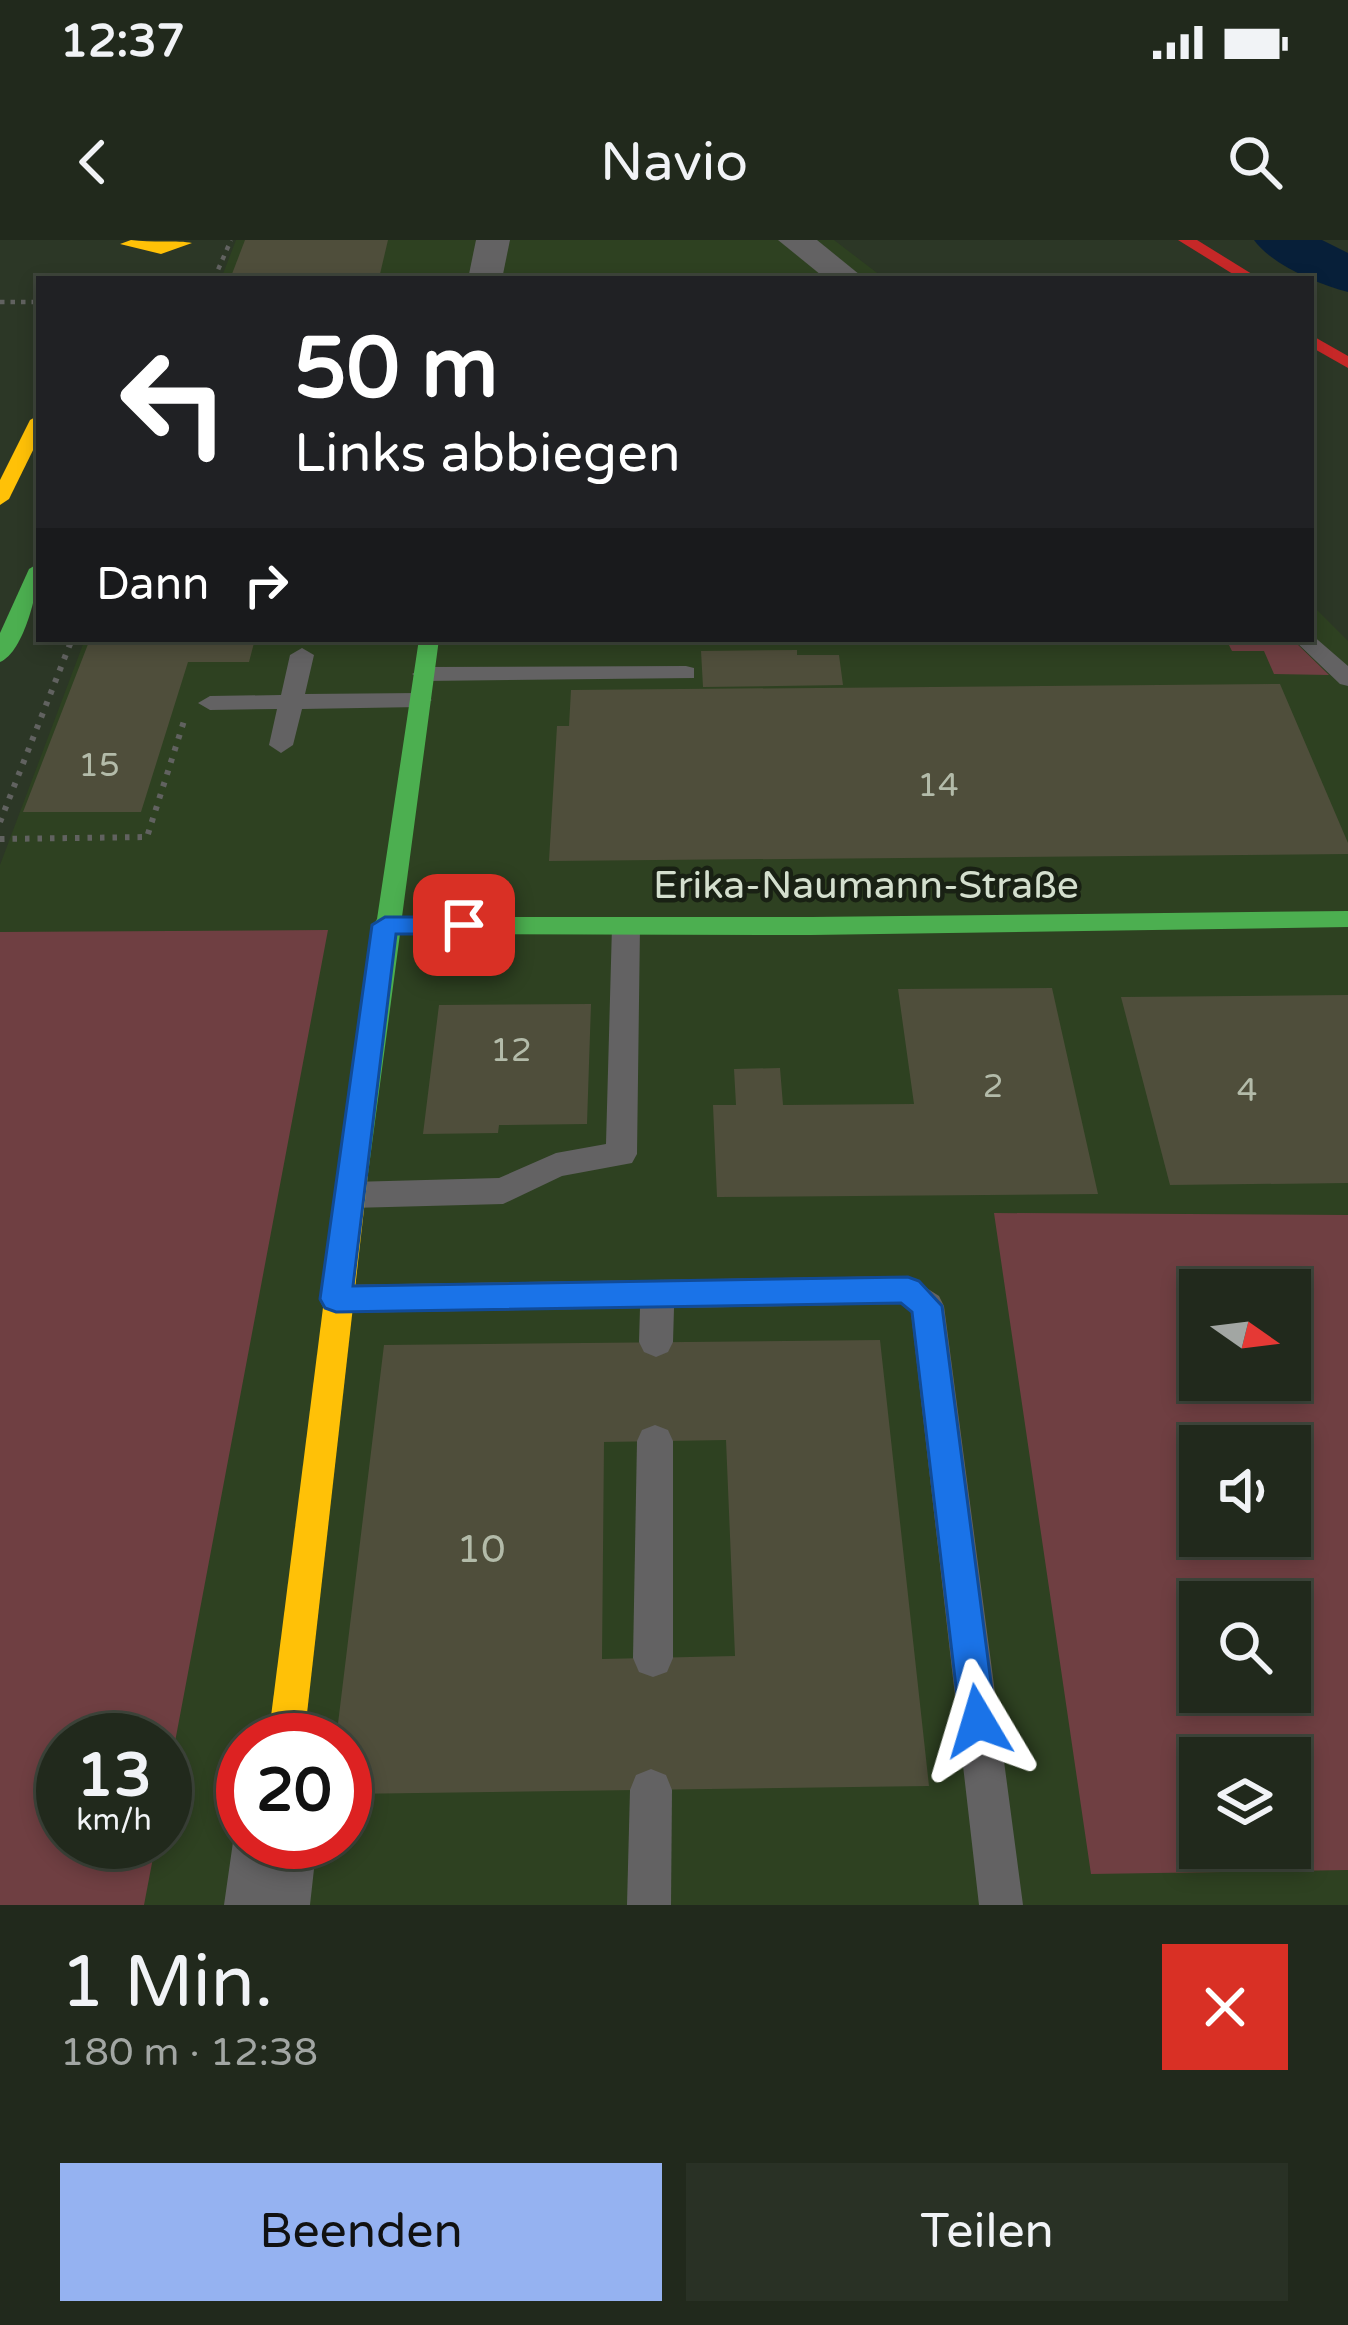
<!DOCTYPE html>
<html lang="de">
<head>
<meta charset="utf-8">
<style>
	body { margin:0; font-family:"Varela Round",sans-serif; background:#293125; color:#f1f3f6; height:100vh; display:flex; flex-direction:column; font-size:45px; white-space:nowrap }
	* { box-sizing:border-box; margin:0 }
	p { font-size:39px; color:#a2a6a3 }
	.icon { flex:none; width:66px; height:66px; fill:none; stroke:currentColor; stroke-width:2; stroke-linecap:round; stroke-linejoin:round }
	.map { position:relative; height:1665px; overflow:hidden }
	.sheet { display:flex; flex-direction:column; background:#21291c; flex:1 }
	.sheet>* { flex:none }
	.guide { position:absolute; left:36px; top:36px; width:1278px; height:366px; border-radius:0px; box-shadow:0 6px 18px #0003,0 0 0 3px #3e453b; background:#202124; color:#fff; overflow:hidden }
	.needle { width:78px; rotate:104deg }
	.controls { position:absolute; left:1179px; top:1029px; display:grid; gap:24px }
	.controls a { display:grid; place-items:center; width:132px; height:132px; border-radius:0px; background:#21291c; box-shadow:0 6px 18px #0003,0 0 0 3px #3e453b; font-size:60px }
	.speed { position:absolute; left:36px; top:1473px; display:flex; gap:24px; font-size:60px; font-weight:700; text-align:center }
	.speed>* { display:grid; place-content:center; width:156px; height:156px; border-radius:50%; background:#21291c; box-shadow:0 6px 18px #0003,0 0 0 3px #3e453b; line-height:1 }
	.speed small { font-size:30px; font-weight:400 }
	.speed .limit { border:18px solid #d22; background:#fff; color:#111 }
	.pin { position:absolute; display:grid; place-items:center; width:102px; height:102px; color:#fff; margin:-51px; border-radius:24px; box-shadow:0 6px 18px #0006 }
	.me { position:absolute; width:132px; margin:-66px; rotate:353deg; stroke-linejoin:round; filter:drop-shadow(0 0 9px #0008) }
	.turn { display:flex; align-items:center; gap:42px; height:252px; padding:0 60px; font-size:54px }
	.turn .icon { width:156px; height:156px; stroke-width:2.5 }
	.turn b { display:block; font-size:84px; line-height:102px }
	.then { display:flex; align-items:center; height:114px; padding:0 60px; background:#0003; gap:24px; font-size:45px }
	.round { display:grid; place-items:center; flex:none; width:126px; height:126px; border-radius:0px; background:#293125 }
	.head { display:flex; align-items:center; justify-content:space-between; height:204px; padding:0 60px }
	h1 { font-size:72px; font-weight:600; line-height:90px }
	.cta { display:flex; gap:24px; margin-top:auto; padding:24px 60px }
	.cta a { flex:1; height:138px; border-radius:0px; background:#95b2f1; color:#111; font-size:48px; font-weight:600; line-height:138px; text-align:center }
	.cta a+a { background:#293125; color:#f1f3f6 }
	.status { display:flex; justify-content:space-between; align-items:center; height:84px; padding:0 60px; background:#21291c; direction:ltr }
	.status svg { height:33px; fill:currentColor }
	header { display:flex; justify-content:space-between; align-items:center; height:156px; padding:0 60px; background:#21291c; font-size:54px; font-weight:600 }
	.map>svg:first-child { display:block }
	.built { fill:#2e4121; fill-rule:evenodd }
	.green { fill:#6f3f42; fill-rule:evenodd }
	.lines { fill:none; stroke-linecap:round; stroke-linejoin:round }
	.river { fill:#071f39; fill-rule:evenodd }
	.building { fill:#4f4e3b; fill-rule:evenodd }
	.path-far1 { stroke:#616260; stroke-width:4.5; stroke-dasharray:4.5 6; stroke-linecap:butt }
	.path { stroke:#616260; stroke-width:6; stroke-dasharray:4.5 8; stroke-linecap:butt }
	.lane { fill:#636263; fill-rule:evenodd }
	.street { fill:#636263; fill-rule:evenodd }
	.fast { fill:#4caf50; fill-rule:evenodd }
	.slow { fill:#ffc107; fill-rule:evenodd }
	.jam { fill:#c62828; fill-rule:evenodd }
	.route { fill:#1a73e8; stroke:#114b97; stroke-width:3 }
	.labels { text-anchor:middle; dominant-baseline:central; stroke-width:9; stroke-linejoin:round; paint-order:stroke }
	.number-label { font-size:33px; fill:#b3bba9 }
	.street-label { font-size:39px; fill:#d4dfce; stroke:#192114 }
	.near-number-label { font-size:39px; fill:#b3bba9 }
</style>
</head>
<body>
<div class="status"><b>12:37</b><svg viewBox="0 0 49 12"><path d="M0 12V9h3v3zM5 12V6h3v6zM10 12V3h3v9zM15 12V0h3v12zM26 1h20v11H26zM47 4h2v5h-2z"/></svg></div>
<header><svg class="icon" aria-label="back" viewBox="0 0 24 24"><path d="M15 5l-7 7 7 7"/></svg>Navio<svg class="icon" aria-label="search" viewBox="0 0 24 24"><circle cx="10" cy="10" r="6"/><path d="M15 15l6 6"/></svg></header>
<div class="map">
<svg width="1348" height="1665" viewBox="0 0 1348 1665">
	<rect width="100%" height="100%" fill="#2c3726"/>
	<g class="built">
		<polygon points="236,0 834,0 885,39 221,39"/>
		<path d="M1311 364 1348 401V1665H0V625L85 399H1311ZM1200 1050H1290V1140H1200ZM1200 1206H1290V1296H1200ZM1200 1362H1290V1452H1200ZM63 1500H165V1602H63ZM243 1500H345V1602H243ZM1200 1518H1290V1608H1200Z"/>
	</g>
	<g class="green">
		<polygon points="1226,399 1292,399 1329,435 1274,434 1264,411 1232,411"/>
		<polygon points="328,690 165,1555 165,1500 63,1500 63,1602 156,1602 144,1665 0,1665 0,692"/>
		<path d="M994 973 1348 975V1630L1091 1634ZM1200 1050H1290V1140H1200ZM1200 1206H1290V1296H1200ZM1200 1362H1290V1452H1200ZM1200 1518H1290V1608H1200Z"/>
	</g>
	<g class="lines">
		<path class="river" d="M1254 0H1322L1348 13V52C1318 44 1272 25 1254 0Z"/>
	</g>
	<g class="building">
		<polygon points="245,0 388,0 380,34 232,34"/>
		<polygon points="90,399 255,399 249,422 188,422 141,572 23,572"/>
		<polygon points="797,410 797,415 839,415 843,445 703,447 701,411"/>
		<polygon points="1280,444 1348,603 1348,614 549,621 557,486 569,486 571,450"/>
		<polygon points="1052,748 1098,954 717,957 713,865 736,865 734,829 780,828 783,865 914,864 898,749"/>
		<polygon points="1348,755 1348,943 1170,945 1121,757"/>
		<polygon points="591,764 587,884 499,885 498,893 423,894 439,765"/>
		<path d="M880 1100 929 1546 345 1554V1500H336L384 1105ZM726 1200 735 1416 602 1419 604 1202Z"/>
	</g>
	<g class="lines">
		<g class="path-far1">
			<polyline points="214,39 231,0"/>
			<polyline points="0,62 39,62"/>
		</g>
		<g class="path">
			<polyline points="0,582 72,399"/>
			<polyline points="0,599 147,597 184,481"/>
		</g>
		<g class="lane">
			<polygon points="1311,394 1348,426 1348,446 1340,444 1293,399 1311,399"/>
			<polygon points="302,408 314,415 305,454 420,453 432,460 420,467 302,469 293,505 281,513 269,505 277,469 210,470 198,463 210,456 281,455 290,415"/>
			<polygon points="686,426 694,428 694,438 424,441 412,434 424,427"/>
			<polygon points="626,677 640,686 637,914 632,923 562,936 503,964 351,968 340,964 335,955 340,946 351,942 499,938 556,913 606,904 612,686"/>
			<polygon points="908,1036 939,1056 944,1066 1023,1665 979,1665 911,1072 901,1064 674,1068 673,1102 668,1112 656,1117 644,1112 639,1102 640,1068 336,1073 324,1069 319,1059 324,1049 336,1045"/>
			<polygon points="655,1185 668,1190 673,1201 673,1418 667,1432 653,1437 639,1432 633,1418 637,1201 642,1190"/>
			<polygon points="651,1529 666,1535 672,1550 671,1665 627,1665 630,1550 636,1535"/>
		</g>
		<g class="street">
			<polygon points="476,0 510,0 502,39 468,39"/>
			<polygon points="778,0 817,0 865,39 826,39"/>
			<polygon points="243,1577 243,1602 317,1602 310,1665 224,1665 233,1602"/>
		</g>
		<g class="fast">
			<path d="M39 323C39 349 24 412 0 422V393L29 329Z"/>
			<polygon points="419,399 439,399 402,677 811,677 1348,671 1348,687 811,695 400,694 368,934 364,942 344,942 340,934 376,690 373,685 377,679"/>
		</g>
		<g class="slow">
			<path d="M131 0C150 3 179 0 192 3L161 14 120 4Z"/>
			<polygon points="39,175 39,198 9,259 0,265 0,240 30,180"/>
			<polygon points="354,923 364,926 368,934 304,1500 268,1500 340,934 344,926"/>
		</g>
		<g class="jam">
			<polygon points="1178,0 1197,0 1260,39 1241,39"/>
			<polygon points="1311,95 1348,116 1348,128 1311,107"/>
		</g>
	</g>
	<polygon class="route" points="385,677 464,677 477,685 464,694 396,694 353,1046 908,1037 919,1041 942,1066 996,1481 991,1494 978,1499 965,1494 960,1481 912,1072 901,1063 336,1072 325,1068 320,1059 372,685"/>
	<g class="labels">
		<g class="number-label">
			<text x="99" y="525">15</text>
			<text x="938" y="545">14</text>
			<text x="511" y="810">12</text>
			<text x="993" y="846">2</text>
			<text x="1247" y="850">4</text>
		</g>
		<g class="street-label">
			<text x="866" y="645">Erika-Naumann-Straße</text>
		</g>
		<g class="near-number-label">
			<text x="481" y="1309">10</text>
		</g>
	</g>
</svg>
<div class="controls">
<a><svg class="needle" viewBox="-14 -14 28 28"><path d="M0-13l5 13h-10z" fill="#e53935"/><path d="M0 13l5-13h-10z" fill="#a2a6a3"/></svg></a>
<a><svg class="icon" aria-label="sound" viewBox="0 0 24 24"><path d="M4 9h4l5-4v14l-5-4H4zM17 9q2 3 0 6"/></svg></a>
<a><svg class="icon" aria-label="search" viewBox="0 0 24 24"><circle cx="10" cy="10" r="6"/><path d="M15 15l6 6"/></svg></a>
<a><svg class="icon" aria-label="layers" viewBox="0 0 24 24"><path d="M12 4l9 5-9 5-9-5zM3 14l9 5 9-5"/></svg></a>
</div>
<div class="speed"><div>13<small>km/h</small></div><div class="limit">20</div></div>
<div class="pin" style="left:464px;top:685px;background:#d93025"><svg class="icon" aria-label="arrive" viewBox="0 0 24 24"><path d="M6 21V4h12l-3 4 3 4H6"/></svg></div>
<svg class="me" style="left:978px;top:1481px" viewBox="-20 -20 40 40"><path d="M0-17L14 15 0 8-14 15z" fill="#1a73e8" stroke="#fff" stroke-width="4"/></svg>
<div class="guide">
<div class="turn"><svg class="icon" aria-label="left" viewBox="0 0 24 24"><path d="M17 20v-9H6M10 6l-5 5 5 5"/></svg><div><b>50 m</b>Links abbiegen</div></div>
<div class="then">Dann<svg class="icon" aria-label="right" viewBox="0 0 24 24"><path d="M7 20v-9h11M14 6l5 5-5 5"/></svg></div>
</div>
</div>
<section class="sheet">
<div class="head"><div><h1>1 Min.</h1><p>180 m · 12:38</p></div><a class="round" style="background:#d93025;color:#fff"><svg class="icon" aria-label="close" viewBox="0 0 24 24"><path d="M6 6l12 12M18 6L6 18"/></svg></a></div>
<div class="cta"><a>Beenden</a><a>Teilen</a></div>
</section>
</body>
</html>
